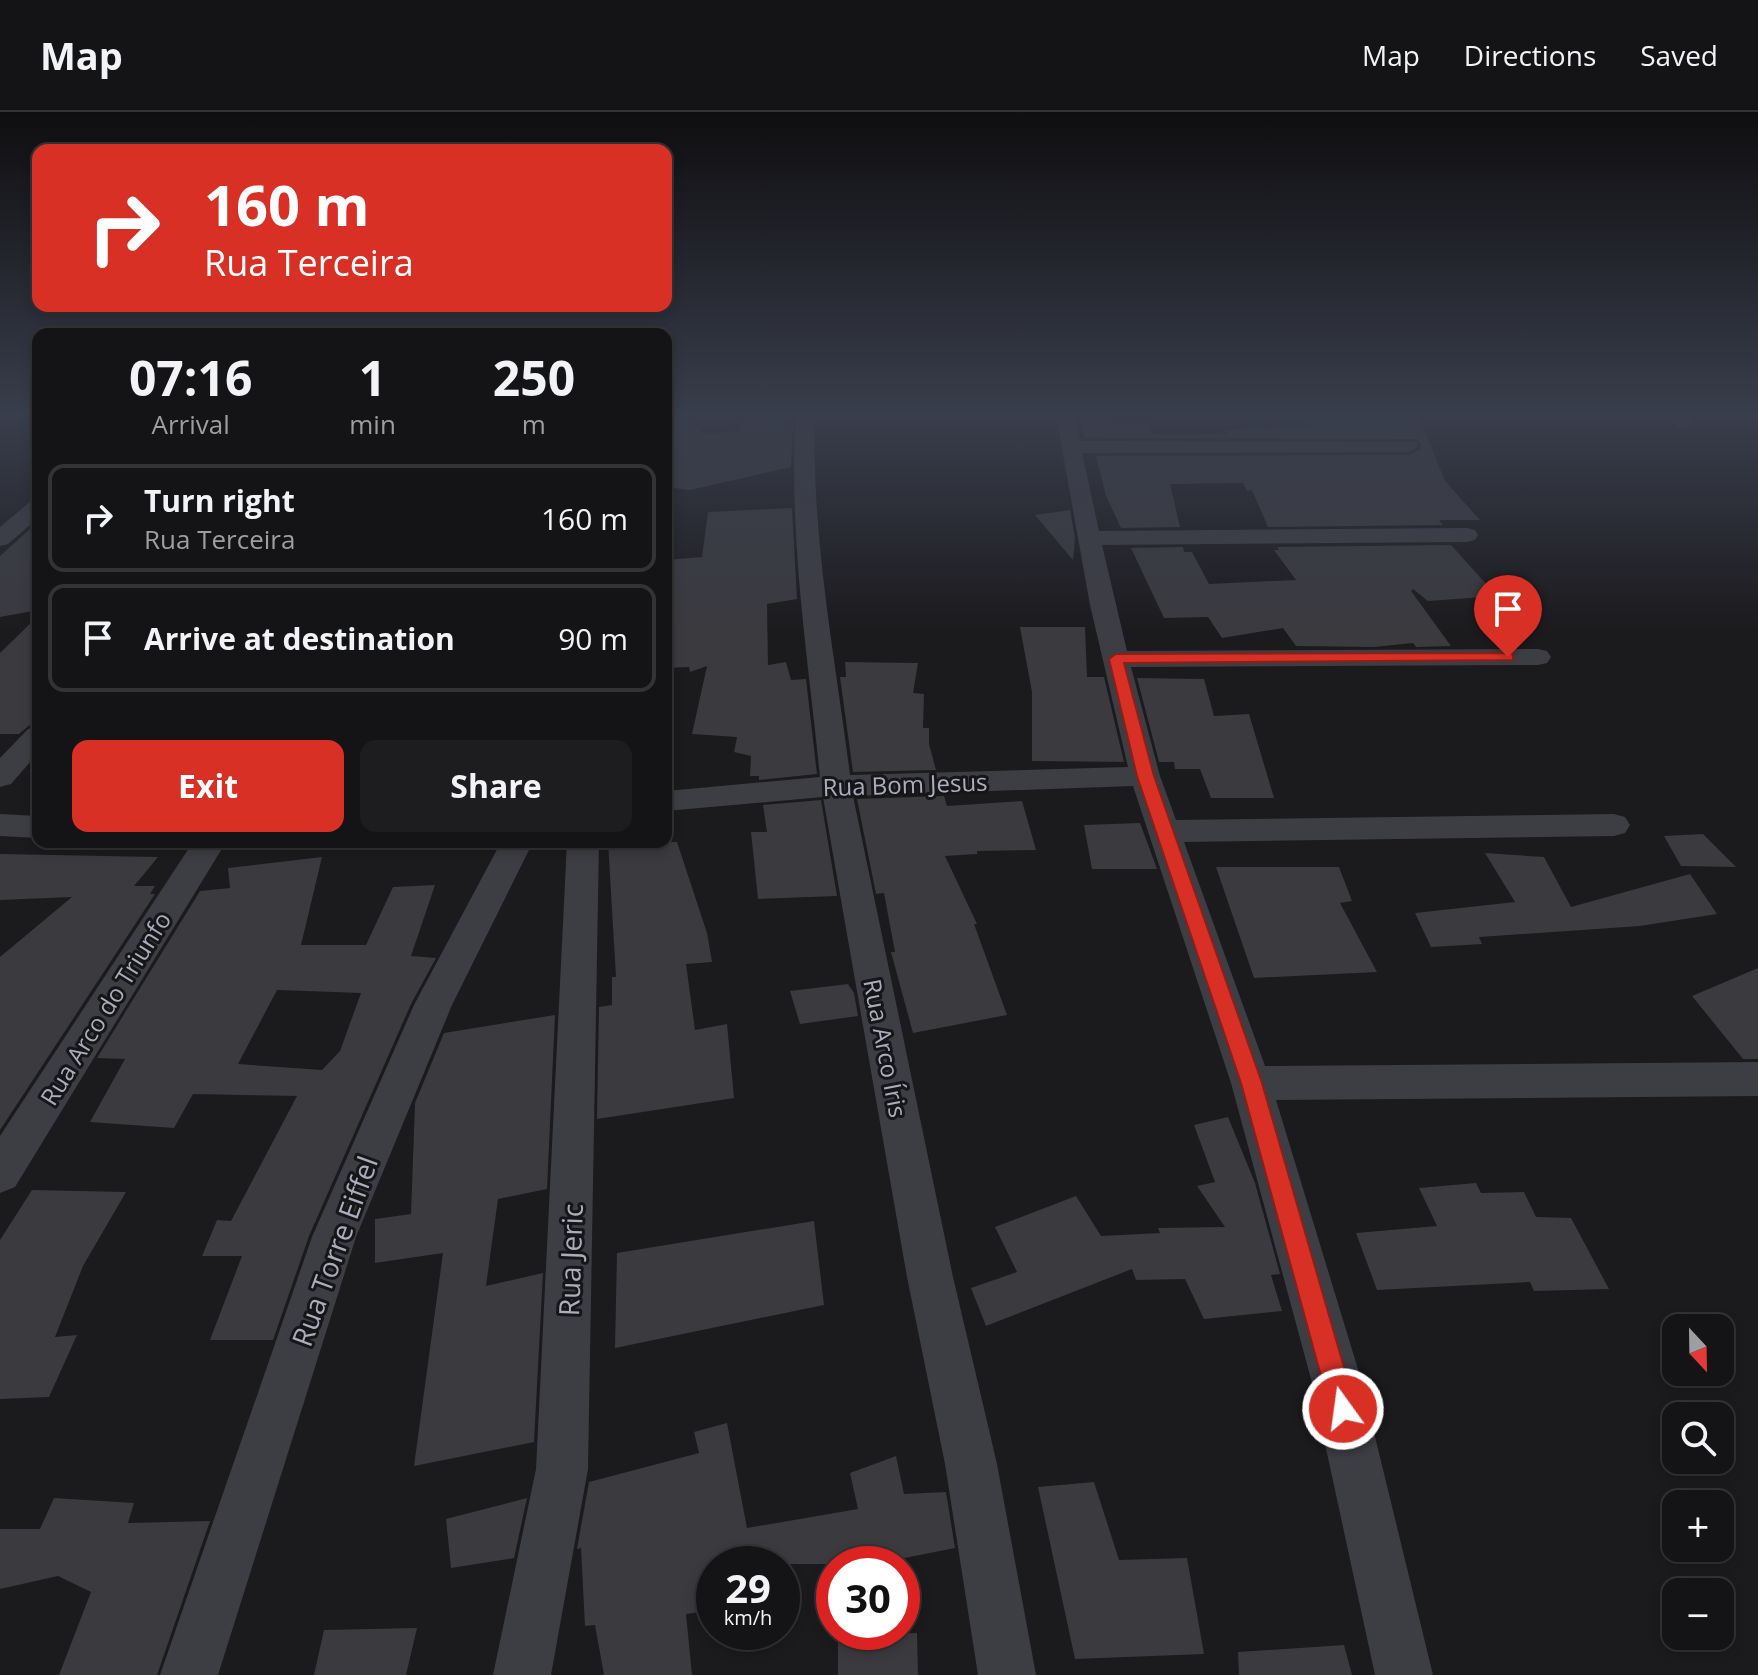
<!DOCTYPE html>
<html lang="en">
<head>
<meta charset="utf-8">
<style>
	body { margin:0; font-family:"Open Sans",sans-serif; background:#1d1d1f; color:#f1f3f6; height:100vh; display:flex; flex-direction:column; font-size:30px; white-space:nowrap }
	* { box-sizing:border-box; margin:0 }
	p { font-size:26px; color:#9d9ea1 }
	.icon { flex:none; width:44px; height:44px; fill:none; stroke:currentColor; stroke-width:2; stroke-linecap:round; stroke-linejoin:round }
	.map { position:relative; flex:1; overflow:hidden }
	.sheet { position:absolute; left:32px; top:216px; width:640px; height:520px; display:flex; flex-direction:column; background:#141416; border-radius:16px; box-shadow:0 4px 12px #0003,0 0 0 2px #333335 }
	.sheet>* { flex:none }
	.top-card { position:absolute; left:32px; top:32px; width:640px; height:168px; border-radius:16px; box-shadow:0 4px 12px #0003,0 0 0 2px #333335; background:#d93025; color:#fff; overflow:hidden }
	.needle { width:52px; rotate:158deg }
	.tools { position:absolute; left:1662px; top:1202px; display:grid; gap:16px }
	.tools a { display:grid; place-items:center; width:72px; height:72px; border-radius:16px; background:#141416; box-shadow:0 4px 12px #0003,0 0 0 2px #333335; font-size:40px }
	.speed { position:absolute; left:696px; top:1434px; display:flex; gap:16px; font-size:40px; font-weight:700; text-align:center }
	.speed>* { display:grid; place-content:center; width:104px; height:104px; border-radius:50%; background:#141416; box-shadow:0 4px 12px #0003,0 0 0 2px #333335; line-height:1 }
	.speed small { font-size:20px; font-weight:400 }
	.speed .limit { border:12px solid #d22; background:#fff; color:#111 }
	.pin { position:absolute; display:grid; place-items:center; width:68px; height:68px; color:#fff; margin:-82px -34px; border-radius:50% 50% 50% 0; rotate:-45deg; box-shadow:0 0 8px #0007 }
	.pin .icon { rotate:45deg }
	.me { position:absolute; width:88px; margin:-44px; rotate:346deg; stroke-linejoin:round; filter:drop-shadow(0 0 6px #0008) }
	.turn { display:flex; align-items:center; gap:28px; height:168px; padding:0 40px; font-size:36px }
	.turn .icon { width:104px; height:104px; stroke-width:2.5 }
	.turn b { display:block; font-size:56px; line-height:68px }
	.eta { display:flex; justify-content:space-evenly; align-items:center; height:136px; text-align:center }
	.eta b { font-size:48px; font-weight:700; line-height:56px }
	.action { display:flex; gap:16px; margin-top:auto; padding:16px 40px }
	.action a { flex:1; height:92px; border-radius:16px; background:#d93025; color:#fff; font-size:32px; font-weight:700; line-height:92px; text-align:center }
	.action a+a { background:#1d1d1f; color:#f1f3f6 }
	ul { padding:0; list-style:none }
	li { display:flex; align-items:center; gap:24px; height:108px; margin:0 16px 12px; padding:0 24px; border:4px solid #333335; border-radius:16px }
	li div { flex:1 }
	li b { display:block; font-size:30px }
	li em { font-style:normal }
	header { display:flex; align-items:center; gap:48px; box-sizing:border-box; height:112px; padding:0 40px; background:#141416; border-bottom:2px solid #333335 }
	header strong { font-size:38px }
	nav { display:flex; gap:44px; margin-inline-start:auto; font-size:28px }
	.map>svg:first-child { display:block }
	.building { fill:#3a3a3f; fill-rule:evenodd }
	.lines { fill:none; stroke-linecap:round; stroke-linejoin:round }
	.street { fill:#3d3d44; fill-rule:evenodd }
	.route { fill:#d93025; stroke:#8d1f18; stroke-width:2 }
	.labels { text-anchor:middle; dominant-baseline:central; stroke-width:6; stroke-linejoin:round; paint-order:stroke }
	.street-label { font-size:24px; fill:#abadbd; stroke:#161518 }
	.near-street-label { font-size:28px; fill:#abadbd; stroke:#161518 }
</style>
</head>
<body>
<header>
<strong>Map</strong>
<nav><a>Map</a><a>Directions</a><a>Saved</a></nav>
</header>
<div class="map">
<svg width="1758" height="1563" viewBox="0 0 1758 1563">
	<rect width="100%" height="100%" fill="#1b1a1d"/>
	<g class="building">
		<polygon points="666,303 679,303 705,322 740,319 744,303 784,303 781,313 793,313 791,355 690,378 666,375"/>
		<polygon points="1080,303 1110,303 1112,311 1149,311 1153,322 1172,323 1227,322 1225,318 1250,316 1312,316 1302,304 1418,303 1445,369 1480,408 1439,408 1443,413 1268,415 1252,378 1247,379 1243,371 1170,372 1180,415 1121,416 1106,384 1096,344 1409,343 1421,337 1421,332 1416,327 1085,326"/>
		<polygon points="792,396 797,487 767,492 768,553 786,550 791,568 806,567 817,662 759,668 759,664 750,664 751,644 734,640 737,625 692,622 707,554 690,560 689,555 666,556 666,448 702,445 708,400"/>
		<polygon points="1070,398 1075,426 1073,448 1035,403"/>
		<polygon points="38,410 38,498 0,505 0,444"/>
		<polygon points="1451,433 1497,484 1428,489 1413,477 1411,479 1451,534 1416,535 1413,531 1374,535 1296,534 1283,516 1222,526 1208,505 1164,506 1131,436 1183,435 1184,440 1192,440 1209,472 1296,468 1274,438 1279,438 1277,435"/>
		<polygon points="38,504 38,606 19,622 0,622 0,541"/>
		<polygon points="1020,515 1085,515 1087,565 1104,565 1124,650 1032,649 1032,580"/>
		<polygon points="845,550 918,551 913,581 924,582 923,616 929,616 929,632 936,658 853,660 840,565 846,565"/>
		<polygon points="1137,566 1204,567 1214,604 1249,602 1274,686 1211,686 1200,657 1175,657 1174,650 1159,650"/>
		<polygon points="944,684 947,694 1022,689 1036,738 977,739 977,742 945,744 977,812 974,812 1007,903 913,921 891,840 895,840 884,781 876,782 857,687"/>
		<polygon points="821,688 837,784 758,787 751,720 767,720 763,693"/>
		<polygon points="1140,711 1157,757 1092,757 1084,713"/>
		<polygon points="1703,722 1736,755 1681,754 1664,724"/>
		<polygon points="608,730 677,730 707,821 712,850 686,852 695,918 727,912 734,986 597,1007 599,895 612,893 612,865 616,865"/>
		<polygon points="1485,741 1544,745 1571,795 1690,762 1717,802 1640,814 1479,825 1482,832 1431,835 1415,801 1515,790"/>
		<polygon points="0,742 158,745 134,774 155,774 150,782 155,782 0,1018 0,845 72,785 0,788"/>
		<path d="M322 745 301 833H366L393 775 435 773 411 844 436 846 411 892 309 1124 273 1228H210L242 1144H202L217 1108 231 1109 297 984 193 982 174 1016 90 1010 125 947 97 946 200 779 230 776 228 756ZM277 878 361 881 340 939 322 958 238 952Z"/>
		<polygon points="1216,755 1339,755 1352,789 1340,791 1377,860 1254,866"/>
		<polygon points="1758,856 1758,947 1743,947 1692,884"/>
		<polygon points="848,872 854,881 858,904 800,912 790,879"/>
		<polygon points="555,903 547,1077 498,1087 486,1174 543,1161 534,1330 414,1354 443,1141 375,1151 375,1107 411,1102 415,991 444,921"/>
		<polygon points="1228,1005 1255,1071 1280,1162 1271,1163 1282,1199 1204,1207 1185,1167 1136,1168 1132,1157 986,1214 971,1176 1017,1160 995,1115 1076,1084 1101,1124 1160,1121 1158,1116 1225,1115 1197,1074 1215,1070 1194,1013"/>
		<polygon points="1476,1071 1481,1081 1524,1080 1536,1105 1571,1106 1609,1177 1534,1179 1530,1170 1377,1178 1356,1121 1437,1114 1419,1076"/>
		<polygon points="32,1078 126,1080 83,1154 55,1225 77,1223 49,1285 0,1287 0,1128"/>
		<polygon points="814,1109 824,1193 615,1236 617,1141"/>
		<polygon points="727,1311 747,1416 858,1397 850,1361 896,1344 904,1382 946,1380 955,1436 874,1452 714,1452 714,1498 686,1502 692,1563 604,1563 595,1513 585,1514 581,1436 577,1437 589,1370 699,1341 694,1320"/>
		<polygon points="1094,1370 1119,1448 1187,1446 1204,1542 1075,1547 1038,1375"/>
		<polygon points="54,1386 134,1391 128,1411 210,1409 157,1563 59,1563 91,1480 58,1464 0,1477 0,1417 40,1417"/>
		<polygon points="527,1386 514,1446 451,1456 446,1407"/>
		<polygon points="417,1516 406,1563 314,1563 324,1518"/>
		<polygon points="917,1521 918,1563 838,1563 838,1523"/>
		<polygon points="1344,1533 1352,1563 1239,1563 1238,1540"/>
	</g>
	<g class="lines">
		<g class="street">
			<path d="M796 303H815C811 424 835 544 850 663L1128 655 1090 493 1056 303H1075L1080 329 1416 330 1419 334 1409 340 1082 341 1099 419 1467 416 1475 418 1478 423 1475 428 1467 430 1102 433 1127 539 1538 537 1547 539 1551 545 1547 551 1538 553 1131 555 1160 664 1176 708 1614 702 1625 705 1630 713 1625 721 1614 724 1184 730 1265 954 1758 950V984L1276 988 1361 1267 1433 1563H1375L1311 1267 1231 971 1133 674 853 684 953 1165 997 1352 1036 1563H978L945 1352 907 1165 823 685 666 699V679L820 665C808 545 788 424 796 303Z"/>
			<polygon points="1664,303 1686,303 1694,311 1691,315 1677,315"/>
			<polygon points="38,388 38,406 8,432 0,434 0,415 30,390"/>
			<polygon points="38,614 38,641 11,672 0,675 0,646 28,617"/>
			<polygon points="0,702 38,704 38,726 0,724"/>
			<polygon points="193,730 226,730 15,1075 0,1081 0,1024"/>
			<polygon points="501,730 533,730 452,893 356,1125 218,1563 160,1563 312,1125 414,893"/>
			<polygon points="567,730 599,730 588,1357 551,1563 493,1563 536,1357"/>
		</g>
	</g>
	<linearGradient id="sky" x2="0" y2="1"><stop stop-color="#0f0e10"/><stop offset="0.58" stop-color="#393e4c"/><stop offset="1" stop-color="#393e4c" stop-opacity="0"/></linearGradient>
	<rect width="1758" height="522" fill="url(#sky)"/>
	<polygon class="route" points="1508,541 1513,542 1513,548 1124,551 1154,664 1262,971 1356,1297 1352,1306 1343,1310 1334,1306 1330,1297 1241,971 1137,664 1109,547 1116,542"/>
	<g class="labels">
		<g class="street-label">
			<text transform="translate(905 672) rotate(-2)">Rua Bom Jesus</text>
			<text transform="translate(105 896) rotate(-58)">Rua Arco do Triunfo</text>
			<text transform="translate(886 936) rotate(79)">Rua Arco Íris</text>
		</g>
		<g class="near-street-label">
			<text transform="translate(334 1139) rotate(-70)">Rua Torre Eiffel</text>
			<text transform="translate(570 1148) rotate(-88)">Rua Jeric</text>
		</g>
	</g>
</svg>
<div class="tools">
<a><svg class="needle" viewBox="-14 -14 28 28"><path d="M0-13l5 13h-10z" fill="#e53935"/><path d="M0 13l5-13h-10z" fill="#9d9ea1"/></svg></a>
<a><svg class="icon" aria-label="search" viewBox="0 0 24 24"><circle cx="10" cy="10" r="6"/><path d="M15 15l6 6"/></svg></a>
<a>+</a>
<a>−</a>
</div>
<div class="speed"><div>29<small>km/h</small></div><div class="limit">30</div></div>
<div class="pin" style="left:1508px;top:545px;background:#d93025"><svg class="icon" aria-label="arrive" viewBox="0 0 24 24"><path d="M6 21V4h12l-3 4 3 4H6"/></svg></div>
<svg class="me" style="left:1343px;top:1297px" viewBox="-20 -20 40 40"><circle r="17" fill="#d93025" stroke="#fff" stroke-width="3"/><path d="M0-11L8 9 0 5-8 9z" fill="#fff"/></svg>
<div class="top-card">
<div class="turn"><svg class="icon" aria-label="right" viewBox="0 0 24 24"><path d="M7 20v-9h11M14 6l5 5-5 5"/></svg><div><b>160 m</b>Rua Terceira</div></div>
</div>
<section class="sheet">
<div class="eta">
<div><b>07:16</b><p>Arrival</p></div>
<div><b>1</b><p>min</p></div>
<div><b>250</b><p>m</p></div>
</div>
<ul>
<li><svg class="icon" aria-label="right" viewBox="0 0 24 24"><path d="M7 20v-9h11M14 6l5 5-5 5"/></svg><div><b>Turn right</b><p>Rua Terceira</p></div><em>160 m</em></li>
<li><svg class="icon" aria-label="arrive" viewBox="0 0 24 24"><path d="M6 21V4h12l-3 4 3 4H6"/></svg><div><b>Arrive at destination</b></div><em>90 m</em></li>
</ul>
<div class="action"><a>Exit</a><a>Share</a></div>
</section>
</div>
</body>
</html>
